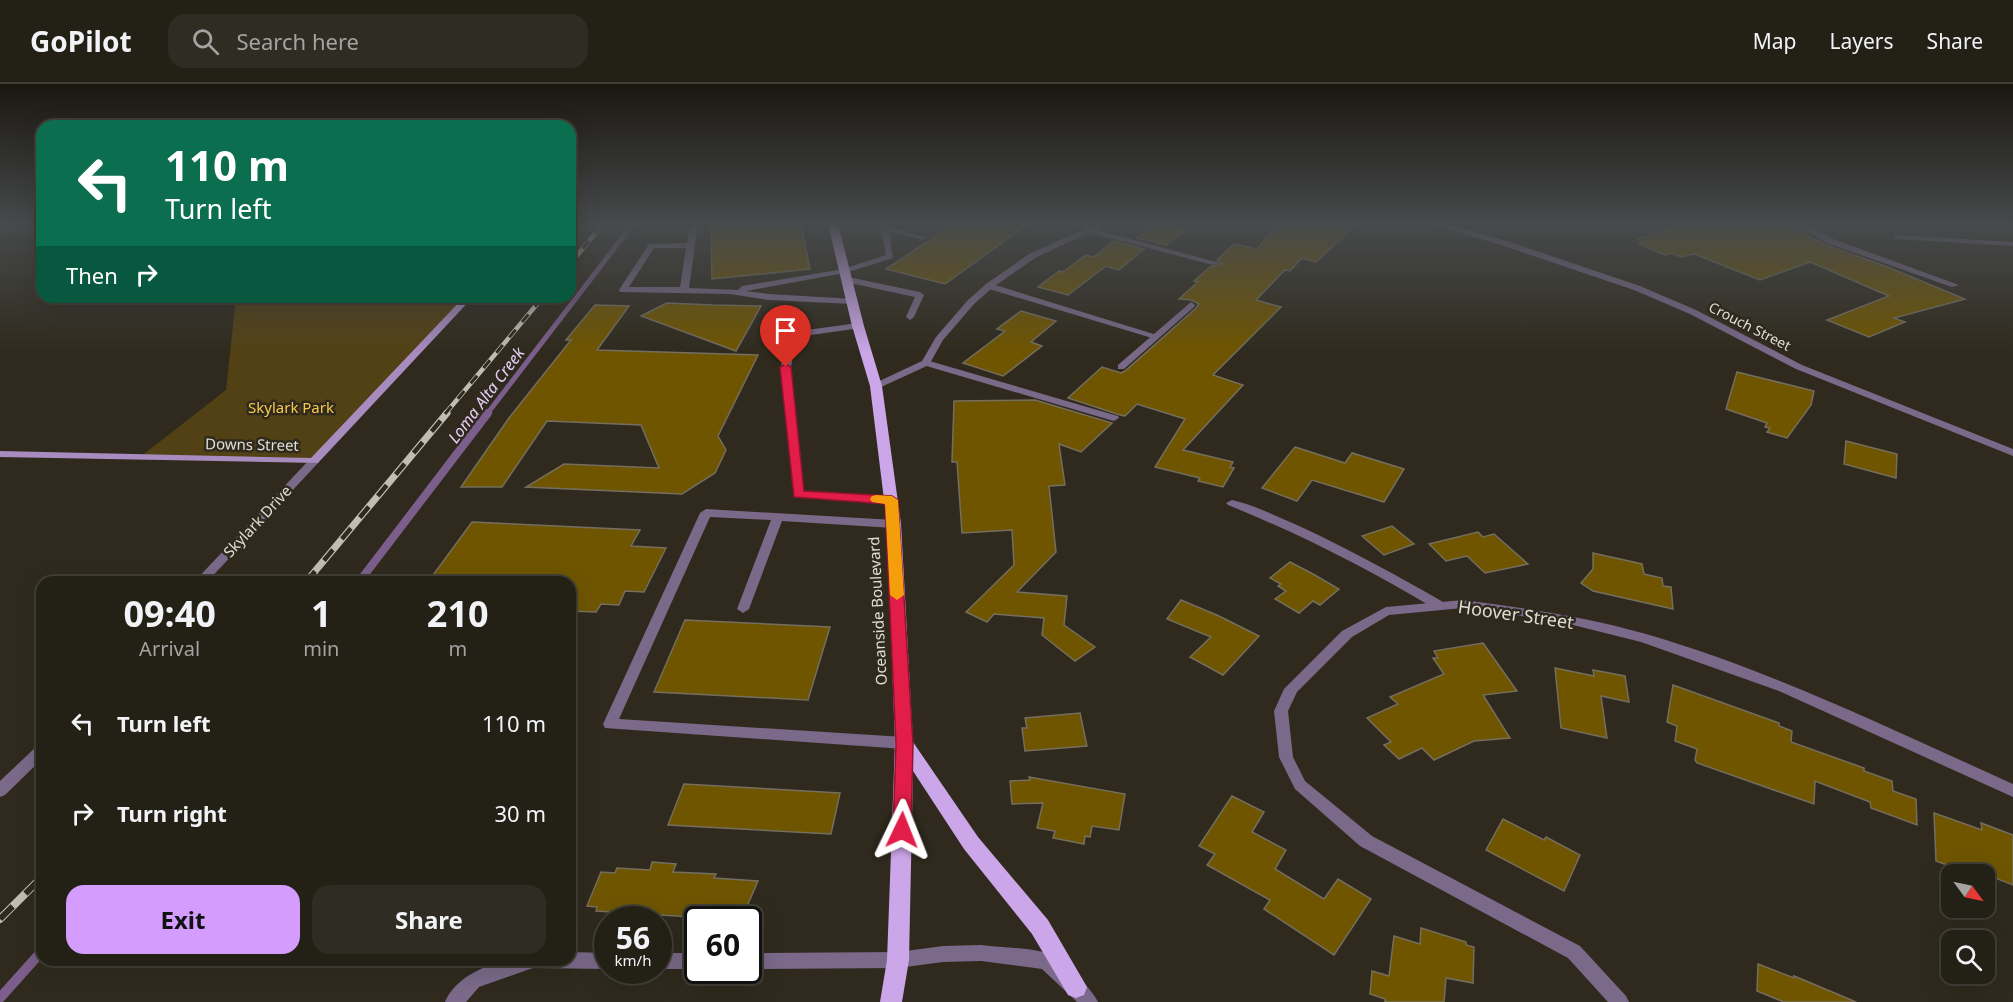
<!DOCTYPE html>
<html lang="en">
<head>
<meta charset="utf-8">
<style>
	body { margin:0; font-family:"Noto Sans",sans-serif; background:#2f2d23; color:#f1f3f6; height:100vh; display:flex; flex-direction:column; font-size:22px; white-space:nowrap }
	* { box-sizing:border-box; margin:0 }
	p { font-size:20px; color:#a3a3a1 }
	.icon { flex:none; width:33px; height:33px; fill:none; stroke:currentColor; stroke-width:2; stroke-linecap:round; stroke-linejoin:round }
	.map { position:relative; flex:1; overflow:hidden }
	.details { position:absolute; left:36px; top:492px; width:540px; height:390px; display:flex; flex-direction:column; background:#232016; border-radius:18px; box-shadow:0 6px 24px #0002,0 0 0 2px #403e35 }
	.details>* { flex:none }
	.guide { position:absolute; left:36px; top:36px; width:540px; height:183px; border-radius:18px; box-shadow:0 6px 24px #0002,0 0 0 2px #403e35; background:#0b6e4f; color:#fff; overflow:hidden }
	.needle { width:39px; rotate:123deg }
	.buttons { position:absolute; left:1941px; top:780px; display:grid; gap:12px }
	.buttons a { display:grid; place-items:center; width:54px; height:54px; border-radius:12px; background:#232016; box-shadow:0 6px 24px #0002,0 0 0 2px #403e35; font-size:30px }
	.speed { position:absolute; left:594px; top:822px; display:flex; gap:12px; font-size:30px; font-weight:700; text-align:center }
	.speed>* { display:grid; place-content:center; width:78px; height:78px; border-radius:50%; background:#232016; box-shadow:0 6px 24px #0002,0 0 0 2px #403e35; line-height:1 }
	.speed small { font-size:15px; font-weight:400 }
	.speed .limit { border:3px solid #111; border-radius:9px; background:#fff; color:#111 }
	.pin { position:absolute; display:grid; place-items:center; width:51px; height:51px; color:#fff; margin:-62px -26px; border-radius:50% 50% 50% 0; rotate:-45deg; box-shadow:0 0 6px #0007 }
	.pin .icon { rotate:45deg }
	.me { position:absolute; width:66px; margin:-33px; rotate:2deg; stroke-linejoin:round; filter:drop-shadow(0 0 4px #0008) }
	.turn { display:flex; align-items:center; gap:21px; height:126px; padding:0 30px; font-size:27px }
	.turn .icon { width:78px; height:78px; stroke-width:2.5 }
	.turn b { display:block; font-size:42px; line-height:51px }
	.then { display:flex; align-items:center; height:57px; padding:0 30px; background:#0003; gap:12px; font-size:22px }
	.eta { display:flex; justify-content:space-evenly; align-items:center; height:102px; text-align:center }
	.eta b { font-size:36px; font-weight:700; line-height:42px }
	.cta { display:flex; gap:12px; margin-top:auto; padding:12px 30px }
	.cta a { flex:1; height:69px; border-radius:18px; background:#d39cfd; color:#111; font-size:24px; font-weight:700; line-height:69px; text-align:center }
	.cta a+a { background:#2f2d23; color:#f1f3f6 }
	ul { padding:0; list-style:none }
	li { display:flex; align-items:center; gap:18px; height:90px; padding:0 30px }
	li div { flex:1 }
	li b { display:block; font-size:22px }
	li em { font-style:normal }
	header { display:flex; align-items:center; gap:36px; box-sizing:border-box; height:84px; padding:0 30px; background:#232016; border-bottom:2px solid #403e35 }
	header strong { font-size:28px }
	nav { display:flex; gap:33px; margin-inline-start:auto; font-size:21px }
	.search { width:420px; height:54px; background:#2f2d23; display:flex; align-items:center; gap:15px; box-sizing:border-box; padding:0 21px; border-radius:18px; color:#a3a3a1; font-size:22px }
	.map>svg:first-child { display:block }
	.green { fill:#524114 }
	.lines { fill:none; stroke-linecap:round; stroke-linejoin:round }
	.stream-far2 { stroke:#7b5e8b; stroke-width:5 }
	.stream-far1 { stroke:#7b5e8b; stroke-width:8 }
	.stream { stroke:#7b5e8b; stroke-width:10 }
	.building { fill:#6f5500; stroke:#746e5f; stroke-width:1.5 }
	.service { fill:#7a6989; fill-rule:evenodd }
	.minor { fill:#7a6989; fill-rule:evenodd }
	.tertiary { fill:#7a6989; fill-rule:evenodd }
	.secondary { fill:#a88bbf; fill-rule:evenodd }
	.primary { fill:#cba6e9; fill-rule:evenodd }
	.rail-far2-casing { stroke:#c0bdb3; stroke-width:4.5 }
	.rail-far1-casing { stroke:#c0bdb3; stroke-width:7 }
	.rail-casing { stroke:#c0bdb3; stroke-width:8 }
	.rail-far2 { stroke:#2f2a1d; stroke-width:3; stroke-dasharray:10; stroke-linecap:butt }
	.rail-far1 { stroke:#2f2a1d; stroke-width:4.5; stroke-dasharray:14; stroke-linecap:butt }
	.rail { stroke:#2f2a1d; stroke-width:6; stroke-dasharray:18; stroke-linecap:butt }
	.route { fill:#e11d48; stroke:#92132f; stroke-width:1.5 }
	.slow { fill:#f59e0b }
	.labels { text-anchor:middle; dominant-baseline:central; stroke-width:5; stroke-linejoin:round; paint-order:stroke }
	.far-street-label { font-size:14px; fill:#e0ddd4; stroke:#2f2a1d }
	.park-label { font-size:15px; fill:#f8ca4a; stroke:#2f2a1d }
	.street-label { font-size:15px; fill:#e0ddd4; stroke:#2f2a1d }
	.water-label { font-size:16px; font-style:italic; fill:#e6d0f8; stroke:#2f2a1d }
	.near-street-label { font-size:18px; fill:#e0ddd4; stroke:#2f2a1d }
</style>
</head>
<body>
<header>
<strong>GoPilot</strong>
<div class="search"><svg class="icon" aria-label="search" viewBox="0 0 24 24"><circle cx="10" cy="10" r="6"/><path d="M15 15l6 6"/></svg>Search here</div>
<nav><a>Map</a><a>Layers</a><a>Share</a></nav>
</header>
<div class="map">
<svg width="2013" height="918" viewBox="0 0 2013 918">
	<rect width="100%" height="100%" fill="#2f2a1d"/>
	<polygon class="green" points="228,213 469,213 314,377 140,373 226,306 235,222"/>
	<g class="lines">
		<polyline class="stream-far2" points="487,330 633,140"/>
		<polyline class="stream-far1" points="359,498 488,329"/>
		<polyline class="stream" points="0,914 42,867"/>
	</g>
	<g class="building">
		<polygon points="711,140 801,140 810,185 712,195"/>
		<polygon points="954,140 1028,140 945,200 886,185"/>
		<polygon points="1155,140 1162,140 1185,146 1166,161 1137,154"/>
		<polygon points="1285,140 1357,140 1316,178 1302,174 1290,187 1285,186 1256,216 1281,223 1213,291 1243,301 1183,366 1233,378 1230,383 1234,384 1223,403 1198,397 1200,394 1155,383 1185,335 1137,320 1125,332 1120,331 1068,314 1102,283 1121,289 1125,287 1195,225 1199,220 1191,216 1179,215 1198,198 1194,197 1210,183 1222,180 1217,176 1234,160 1257,165 1277,142 1283,143"/>
		<polygon points="1684,140 1785,140 1826,161 1885,182 1965,215 1894,234 1905,238 1869,253 1827,236 1889,212 1831,187 1810,178 1760,196 1694,170 1681,173 1671,169 1665,171 1639,160 1644,158 1637,155"/>
		<polygon points="1114,157 1144,165 1119,186 1106,182 1068,211 1038,203 1059,187 1063,188 1080,175 1086,171 1094,173"/>
		<polygon points="667,219 713,221 761,222 736,267 641,232"/>
		<polygon points="595,221 629,222 597,266 758,271 718,352 726,366 715,389 682,410 526,403 564,380 659,384 641,341 547,337 502,403 461,403 509,334 571,256 566,256"/>
		<polygon points="1021,227 1056,237 1031,258 1042,262 1003,292 963,279 1005,247 997,245"/>
		<polygon points="1737,288 1814,307 1811,321 1787,354 1767,348 1770,344 1765,343 1767,339 1726,325"/>
		<polygon points="1035,316 1112,339 1081,368 1059,360 1065,401 1049,402 1056,468 1017,508 1067,512 1064,541 1095,563 1075,577 1042,551 1044,534 994,530 987,538 966,528 1014,481 1012,446 962,449 957,378 952,378 954,317"/>
		<polygon points="1846,357 1897,370 1896,394 1844,380"/>
		<polygon points="1295,363 1345,379 1352,369 1404,385 1384,418 1312,396 1297,417 1262,404"/>
		<polygon points="472,438 640,446 631,462 666,464 644,508 625,507 619,521 601,520 596,528 570,527 570,498 428,498"/>
		<polygon points="1392,442 1414,460 1384,471 1362,452"/>
		<polygon points="1478,448 1483,453 1494,450 1528,480 1485,489 1467,472 1446,477 1429,460"/>
		<polygon points="1593,469 1642,480 1644,490 1662,494 1663,502 1671,503 1673,525 1593,507 1581,499 1593,485"/>
		<polygon points="1290,478 1313,490 1339,505 1320,521 1313,517 1299,529 1275,515 1286,507 1278,502 1281,500 1270,494"/>
		<polygon points="1181,516 1219,532 1259,552 1223,591 1190,573 1211,553 1167,535"/>
		<polygon points="685,536 830,543 808,616 654,608"/>
		<polygon points="1483,559 1517,607 1483,611 1510,654 1474,657 1434,676 1422,664 1399,675 1384,661 1391,658 1367,634 1398,620 1390,613 1444,590 1433,574 1438,574 1434,567"/>
		<polygon points="1555,584 1594,592 1593,586 1625,592 1629,618 1601,612 1607,654 1561,644"/>
		<polygon points="1673,601 1779,639 1779,642 1792,647 1791,658 1864,684 1864,687 1892,697 1893,707 1916,715 1917,741 1871,724 1870,718 1815,697 1814,720 1697,679 1695,676 1697,665 1675,657 1677,642 1667,638"/>
		<polygon points="1080,629 1087,662 1025,667 1022,644 1027,644 1025,634"/>
		<polygon points="1029,693 1125,710 1119,746 1092,742 1090,753 1085,752 1084,760 1053,754 1055,747 1037,744 1043,719 1012,720 1010,697 1030,696"/>
		<polygon points="684,700 840,709 831,750 668,741"/>
		<polygon points="1232,712 1264,728 1252,748 1286,766 1275,785 1324,815 1338,795 1371,815 1334,871 1264,825 1270,816 1207,781 1215,770 1199,762"/>
		<polygon points="1934,729 1982,746 1981,739 2013,751 2013,801 1993,793 1993,799 1984,796 1984,790 1971,790 1936,777"/>
		<polygon points="1503,735 1544,756 1546,753 1580,771 1564,807 1486,766"/>
		<polygon points="652,778 676,780 673,788 716,790 714,794 758,797 741,836 596,827 597,823 587,822 601,788 615,789 617,784 650,786"/>
		<polygon points="1421,844 1466,858 1466,861 1474,863 1473,899 1446,894 1444,918 1385,918 1385,915 1370,910 1372,887 1389,892 1394,852 1420,860"/>
		<polygon points="1758,880 1794,894 1794,892 1856,918 1784,918 1757,907"/>
	</g>
	<g class="lines">
		<g class="service">
			<path d="M690 140H698L689 204 738 206 742 202 843 185 886 171 880 140H888V143L928 154 924 156 889 147 893 174 845 189 746 207 769 210 855 215 856 217 852 220 769 216 730 210 620 208 619 206 649 160 687 159ZM654 164H686L680 203H629Z"/>
			<polygon points="1071,140 1086,140 1097,143 1097,146 1220,179 1213,181 1087,148 1087,145"/>
			<polygon points="1795,140 1806,140 1833,155 1959,201 1952,203 1827,159"/>
			<polygon points="848,193 920,208 924,211 914,233 910,236 906,233 915,213 845,198 844,196"/>
			<polygon points="1191,218 1195,221 1194,223 1124,285 1118,285 1118,281"/>
			<polygon points="858,239 863,242 861,244 796,253 791,283 803,408 892,413 898,416 892,419 794,413 781,283 787,251 792,248"/>
			<polygon points="926,276 1118,332 1119,334 1114,337 1110,336 923,281 921,279"/>
			<path d="M1232 416C1254 421 1276 432 1297 441 1347 464 1396 491 1445 519L1446 522 1440 526 1435 525C1369 485 1300 450 1228 421L1226 419Z"/>
			<polygon points="706,425 894,436 900,440 894,444 782,437 749,525 743,529 737,525 771,436 710,433 619,635 904,653 909,655 911,659 909,663 904,665 605,644 603,640 700,429"/>
		</g>
		<g class="minor">
			<polygon points="1895,151 2013,158 2013,162 1898,155 1895,155"/>
			<polygon points="986,200 992,200 1160,252 1155,255 1152,254 986,204"/>
		</g>
		<g class="tertiary">
			<polygon points="1096,140 1107,140 1035,174 992,204 974,220 943,256 929,281 879,304 873,304 873,300 922,277 936,253 968,216 986,200 1029,170"/>
			<polygon points="1431,140 1445,140 1510,158 1640,202 1696,226 1802,281 2013,365 2013,372 1796,285 1690,230 1634,206 1504,162"/>
			<polygon points="314,374 318,375 319,377 318,379 207,498 194,498 310,375"/>
			<path d="M1463 516C1525 524 1586 533 1646 550 1773 587 1893 646 2013 700V713L1779 607 1641 558 1557 537 1463 524 1389 531 1352 553 1297 608 1288 627 1293 673 1305 697 1372 752 1580 862 1626 912 1629 918H1608L1568 874 1360 762 1295 705 1279 673 1274 627 1284 605 1342 547 1386 523Z"/>
			<polygon points="42,660 42,675 5,711 0,713 0,697 37,662"/>
			<path d="M981 861C1002 864 1027 863 1047 869 1060 873 1093 906 1098 918H1077L1042 885 981 877 943 878 898 884 748 885V869L898 868 943 862Z"/>
			<path d="M570 868 608 869V885L533 884 479 903 466 918H445C455 894 484 881 509 876 528 873 551 876 570 876Z"/>
			<rect x="658" y="869" width="40" height="16"/>
		</g>
		<polygon class="secondary" points="464,213 473,213 318,379 0,373 0,367 311,374"/>
		<polygon class="primary" points="828,140 838,140 864,242 882,302 901,440 913,658 978,753 1048,836 1087,903 1084,911 1076,914 1068,911 1032,850 964,765 913,687 909,876 902,918 880,918 887,876 895,659 887,440 870,302 852,242"/>
		<g class="rail-far2-casing">
			<g id="rail-far2">
				<polyline points="570,180 603,140"/>
				<polyline points="445,330 543,213"/>
			</g>
		</g>
		<g class="rail-far1-casing">
			<polyline id="rail-far1" points="306,498 447,329"/>
		</g>
		<g class="rail-casing">
			<polyline id="rail" points="0,835 42,793"/>
		</g>
		<use href="#rail-far2" class="rail-far2"/>
		<use href="#rail-far1" class="rail-far1"/>
		<use href="#rail" class="rail"/>
	</g>
	<linearGradient id="sky" x2="0" y2="1"><stop stop-color="#1a1710"/><stop offset="0.52" stop-color="#474a4c"/><stop offset="1" stop-color="#474a4c" stop-opacity="0"/></linearGradient>
	<rect width="2013" height="269" fill="url(#sky)"/>
	<polygon class="route" points="786,280 791,283 804,407 892,412 898,416 913,660 911,746 908,752 902,754 895,752 893,746 896,660 885,420 794,413 780,283"/>
	<polygon class="slow" points="876,411 892,412 898,416 904,511 897,516 890,511 885,420 872,418 870,415 872,412"/>
	<g class="labels">
		<g class="far-street-label">
			<text transform="translate(1750 242) rotate(27)">Crouch Street</text>
		</g>
		<g class="park-label">
			<text x="291" y="323">Skylark Park</text>
		</g>
		<g class="street-label">
			<text transform="translate(252 360) rotate(1)">Downs Street</text>
			<text transform="translate(257 437) rotate(-47)">Skylark Drive</text>
			<text transform="translate(877 527) rotate(-93)">Oceanside Boulevard</text>
		</g>
		<g class="water-label">
			<text transform="translate(486 311) rotate(-53)">Loma Alta Creek</text>
		</g>
		<g class="near-street-label">
			<text transform="translate(1516 530) rotate(8)">Hoover Street</text>
		</g>
	</g>
</svg>
<div class="buttons">
<a><svg class="needle" viewBox="-14 -14 28 28"><path d="M0-13l5 13h-10z" fill="#e53935"/><path d="M0 13l5-13h-10z" fill="#a3a3a1"/></svg></a>
<a><svg class="icon" aria-label="search" viewBox="0 0 24 24"><circle cx="10" cy="10" r="6"/><path d="M15 15l6 6"/></svg></a>
</div>
<div class="speed"><div>56<small>km/h</small></div><div class="limit">60</div></div>
<div class="pin" style="left:786px;top:283px;background:#d93025"><svg class="icon" aria-label="arrive" viewBox="0 0 24 24"><path d="M6 21V4h12l-3 4 3 4H6"/></svg></div>
<svg class="me" style="left:902px;top:746px" viewBox="-20 -20 40 40"><path d="M0-17L14 15 0 8-14 15z" fill="#e11d48" stroke="#fff" stroke-width="4"/></svg>
<div class="guide">
<div class="turn"><svg class="icon" aria-label="left" viewBox="0 0 24 24"><path d="M17 20v-9H6M10 6l-5 5 5 5"/></svg><div><b>110 m</b>Turn left</div></div>
<div class="then">Then<svg class="icon" aria-label="right" viewBox="0 0 24 24"><path d="M7 20v-9h11M14 6l5 5-5 5"/></svg></div>
</div>
<section class="details">
<div class="eta">
<div><b>09:40</b><p>Arrival</p></div>
<div><b>1</b><p>min</p></div>
<div><b>210</b><p>m</p></div>
</div>
<ul>
<li><svg class="icon" aria-label="left" viewBox="0 0 24 24"><path d="M17 20v-9H6M10 6l-5 5 5 5"/></svg><div><b>Turn left</b></div><em>110 m</em></li>
<li><svg class="icon" aria-label="right" viewBox="0 0 24 24"><path d="M7 20v-9h11M14 6l5 5-5 5"/></svg><div><b>Turn right</b></div><em>30 m</em></li>
</ul>
<div class="cta"><a>Exit</a><a>Share</a></div>
</section>
</div>
</body>
</html>
